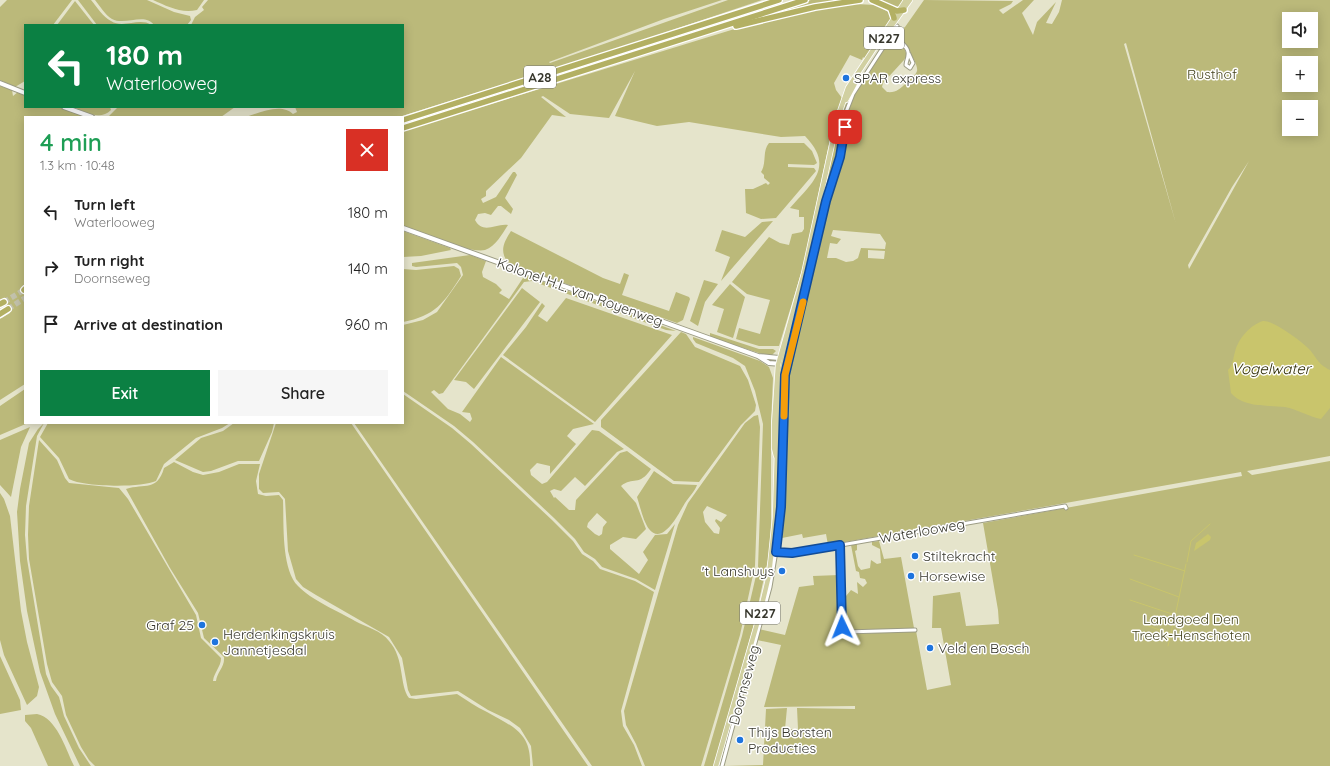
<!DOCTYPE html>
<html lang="en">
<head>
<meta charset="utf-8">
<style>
	body { margin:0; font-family:Quicksand,sans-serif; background:#f6f6f6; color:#222; height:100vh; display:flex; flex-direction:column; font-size:15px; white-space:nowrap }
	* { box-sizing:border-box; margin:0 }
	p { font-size:13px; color:#767676 }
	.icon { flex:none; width:22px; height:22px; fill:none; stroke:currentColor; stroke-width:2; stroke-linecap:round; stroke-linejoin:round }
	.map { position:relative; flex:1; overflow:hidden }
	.panel { position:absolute; left:24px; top:116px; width:380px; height:308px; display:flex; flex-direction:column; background:#fff; border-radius:0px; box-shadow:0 2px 10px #0003 }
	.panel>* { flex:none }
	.banner { position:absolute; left:24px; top:24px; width:380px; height:84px; border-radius:0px; box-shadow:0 2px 10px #0003; background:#0b8043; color:#fff; overflow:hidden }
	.fabs { position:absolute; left:1282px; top:12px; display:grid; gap:8px }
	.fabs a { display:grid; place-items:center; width:36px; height:36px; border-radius:0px; background:#fff; box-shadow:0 2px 10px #0003; font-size:20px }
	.pin { position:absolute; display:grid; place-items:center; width:34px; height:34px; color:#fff; margin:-17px; border-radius:8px; box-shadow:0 2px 6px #0006 }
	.me { position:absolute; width:44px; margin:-22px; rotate:358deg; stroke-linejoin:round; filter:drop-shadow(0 0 3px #0008) }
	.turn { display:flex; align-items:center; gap:14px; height:84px; padding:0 16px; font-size:18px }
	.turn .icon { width:52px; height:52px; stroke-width:2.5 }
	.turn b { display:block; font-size:28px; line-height:34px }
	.round { display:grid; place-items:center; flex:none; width:42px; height:42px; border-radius:0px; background:#f6f6f6 }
	.headline { display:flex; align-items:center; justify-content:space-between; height:68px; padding:0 16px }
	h1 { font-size:24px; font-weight:600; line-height:30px; color:#1e9e55 }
	.action { display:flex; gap:8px; margin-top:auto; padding:8px 16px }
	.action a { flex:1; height:46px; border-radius:0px; background:#0b8043; color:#fff; font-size:16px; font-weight:600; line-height:46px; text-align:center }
	.action a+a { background:#f6f6f6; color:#222 }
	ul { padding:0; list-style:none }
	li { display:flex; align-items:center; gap:12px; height:56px; padding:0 16px }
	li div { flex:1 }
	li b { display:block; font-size:15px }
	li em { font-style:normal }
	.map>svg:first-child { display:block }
	.green { fill:#bbb97a; fill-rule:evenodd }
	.water { fill:#c9c56c }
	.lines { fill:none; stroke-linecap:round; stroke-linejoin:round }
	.stream { stroke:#c9c56c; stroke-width:1 }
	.highway-tunnel { stroke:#c2c1ab; stroke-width:5.5; stroke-dasharray:5.5 3; stroke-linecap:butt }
	.street-casing { stroke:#9c9c84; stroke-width:5 }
	.secondary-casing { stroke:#9c9c84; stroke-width:6 }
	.primary-casing { stroke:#fff; stroke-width:6 }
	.highway-casing { stroke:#fff; stroke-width:8 }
	.street { stroke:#fff; stroke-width:3 }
	.secondary { stroke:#fff; stroke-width:4 }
	.primary { stroke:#d1d0a1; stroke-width:4.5 }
	.highway { stroke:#b3b063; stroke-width:5.5 }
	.route-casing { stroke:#114b97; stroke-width:10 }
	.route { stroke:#1a73e8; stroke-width:7 }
	.slow { stroke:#f59e0b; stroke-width:7 }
	.poi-dot { fill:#1e74de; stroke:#fff; stroke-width:1.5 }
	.labels { text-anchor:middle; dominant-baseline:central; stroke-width:3; stroke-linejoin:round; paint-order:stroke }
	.shield { fill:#fff; stroke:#73736c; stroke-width:1 }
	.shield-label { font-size:13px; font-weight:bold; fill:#37372d }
	.park-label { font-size:14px; fill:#46451e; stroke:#fff }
	.poi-label { font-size:14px; fill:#37372d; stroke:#fff; text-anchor:start }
	.street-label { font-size:14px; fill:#37372d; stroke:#fff }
	.water-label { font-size:15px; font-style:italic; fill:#2e2c04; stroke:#fff }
</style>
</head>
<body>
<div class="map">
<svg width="1330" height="766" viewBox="0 0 1330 766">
	<rect width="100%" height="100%" fill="#e5e4cb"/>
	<g class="green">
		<polygon points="7,0 72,0 53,25 25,25 25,81 15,87 0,80 0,7"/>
		<path d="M78 0H91C97 7 103 17 111 21 123 29 140 17 151 25H97Z"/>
		<path d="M95 0H147L174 12 190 16 191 20 187 25H154C145 12 125 26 112 19 105 15 100 6 95 0Z"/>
		<path d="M153 0H204L197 10C181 14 167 6 153 0Z"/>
		<path d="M208 0H722L664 19 549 62 550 63 728 0H762L619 48 399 117H246C260 112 282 103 293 114L297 112 295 107H403V25H191L195 17 204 10 202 7Z"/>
		<polygon points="811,0 851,0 815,5 760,16"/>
		<polygon points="877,0 904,0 897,10"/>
		<path d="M924 0 1013 1 1011 4 999 10 1003 14 1023 0H1034L1022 13 1033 35 1037 22 1056 2 1046 23 1052 24 1059 12 1062 0H1330V456L1247 471 1252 475 1330 461V766H725L763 765 766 709 787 708 785 729H798L797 708 855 709V706L764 707 781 645 757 640 759 629 785 635 799 587 814 585 813 576 839 575 841 629 844 633 855 634 916 631 927 690 951 685 941 628H932L933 596 960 592 966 626 999 624 998 610 983 523 1242 476 1241 472 828 545 826 534 803 538 802 534 782 538 786 378 830 193 841 158 848 112 856 91 872 64 892 37 904 48 907 55 904 60 883 83 882 87 887 92C896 93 900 89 906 83 909 80 916 75 917 71 919 61 900 40 893 35L897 28 902 29 905 27ZM1289 19H1311V41H1289ZM1126 43 1176 224 1124 44ZM1289 63H1311V85H1289ZM1289 107H1311V129H1289ZM1249 161 1189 269 1188 265 1232 187ZM833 230 880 234 886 243 885 249 861 248 858 258 853 261 846 262 836 258H827L830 243 837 244 841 239 831 236ZM868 250 885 251 884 259 868 258Z"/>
		<polygon points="75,1 94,25 57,25"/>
		<path d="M855 4 876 5 894 15 865 59 863 57 862 60 850 55 834 83 836 90 842 98 832 130 803 267 779 346H759L736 339 739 328 760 334 770 300 747 294 732 282 769 237 780 243 789 245 792 234 802 232 804 229V217H799V210L790 208C812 183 835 167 805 136L781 137 689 122 657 126 615 116 635 71 609 118 570 114 543 96 541 97 566 117 552 115 521 158 486 191V196L481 199 483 203 496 197 513 172H515L517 175 505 198 513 209 511 214 501 206H498L491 215 485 213 478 214 475 220C483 235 496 223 508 225 502 234 496 246 485 250 470 254 420 232 403 226V131L741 27 808 11Z"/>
		<path d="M857 81 845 110 840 147 789 351 787 350C802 293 813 233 826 175 833 144 837 107 857 81Z"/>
		<polygon points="0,86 12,90 13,96 18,92 25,95 25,107 58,107 86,117 25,117 25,285 22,287 25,291 25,384 0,400 0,319 10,313 2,299 0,300"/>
		<path d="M73 107H110L111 110C100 121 86 112 73 107Z"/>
		<polygon points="118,107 235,107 221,117 108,117"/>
		<path d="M769 143H804L812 151 817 163 814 165 788 164V167L814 168 816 171 776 218 761 219 746 213 745 189H753L766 183 768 185 770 183 764 178V175L761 172C767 163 762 151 769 143Z"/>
		<polygon points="773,221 721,281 730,257 715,251 722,230 745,237 762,222"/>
		<polygon points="403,231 450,248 451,250 421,256 403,257"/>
		<path d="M511 231 603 278 620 284 624 273 629 275 622 295 625 296 669 311 676 292 689 297 690 299 683 320 677 323 510 264C498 253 504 242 511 231Z"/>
		<path d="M470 255 486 261 482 272 483 277 496 284 502 290 499 293 509 299 525 275 676 331 666 330 532 281 524 282 443 393 439 394 434 390 431 392 448 409 460 414 470 422 472 419 470 413 462 412 501 357 594 424 573 429 567 436 576 444 550 474V466L537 463 530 470 531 475 542 484 547 482 592 430 599 431 624 449 617 452 585 486 575 477 561 491 554 489 550 491 554 498 555 497 569 510H575L576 500 620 453 627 451 651 469C639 487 633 476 621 486L636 503 646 529 636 539 623 537 610 545V549L639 574 648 560 643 552 655 535 667 534 675 524 655 590 636 579 602 567 595 559 584 552 575 539 554 518 473 442 454 426 403 391V325L423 320 437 312 463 275 461 267 457 263 416 267 412 266V263ZM597 513 607 522 603 527 602 534 599 536 595 534 587 527 588 523Z"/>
		<path d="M454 266 459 269 461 276C444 303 435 316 403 322V269L416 270Z"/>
		<polygon points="704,280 718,284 705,302 698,326 690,321"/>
		<polygon points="730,284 745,297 733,338 717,332 724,309 712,305"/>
		<polygon points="522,288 540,302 474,389 466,382 454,380"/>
		<polygon points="566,298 672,335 595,422 503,355 526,327 542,303 545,306 538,316 547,322"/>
		<polygon points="681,332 686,334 695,347 740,366 748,380 756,405 755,411 741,425 699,482 674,481 601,427 601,420"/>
		<polygon points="710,333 759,349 773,349 776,351 772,355 762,354 710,337"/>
		<polygon points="693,337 760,361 769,367 773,378 771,425 771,524 769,555 753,628 714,766 704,766 742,636 758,567 763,424 755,391 745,366 733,358 696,343 693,339"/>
		<polygon points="25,389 25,423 28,423 0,435 0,406"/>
		<polygon points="403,394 452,428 471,444 552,520 573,541 582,554 593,561 600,569 635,581 654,592 621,711 623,726 634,745 642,766 592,766 354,423 403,423"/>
		<path d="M758 415 760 427 755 566 740 635 701 766H645L636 744 626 725 624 711 678 525 688 503 745 423 754 416ZM707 506 727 515 721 522 716 519 715 521 720 528 719 534 714 533 705 522 703 512Z"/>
		<polygon points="44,423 37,436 26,506 25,535 27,559 46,674 51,686 59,697 64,716 79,748 91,766 80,766 55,714 40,672 27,611 20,561 17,512 20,489 29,443 38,429"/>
		<path d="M48 423H230L222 428 196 438 164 464 156 481C141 488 83 487 69 479L59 458 40 437Z"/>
		<polygon points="234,423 274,423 272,432 259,461 238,461 211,471 203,472 175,460 201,438 223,431"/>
		<polygon points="276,423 351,423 588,766 533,766 531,746 520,728 509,720 488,710 458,691 411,696 408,690 402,658 389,637 316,595 303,587 296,579 288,551 285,499 279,492 263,493 259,489 259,474"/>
		<polygon points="30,427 21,447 11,497 0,485 0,440"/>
		<path d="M39 440 57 460 65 478 69 483 119 488 128 499 196 615 201 638 221 658C221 667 214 672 213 681H216C217 672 225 667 224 657L204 638 198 613 170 568 126 489C145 483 157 492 164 468L174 462 193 472 203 475 219 472 239 464H260L256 481 258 494 266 496 279 495 283 500C284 523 281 569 298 586 311 600 338 611 355 621 366 627 382 631 389 641 405 659 399 685 409 698L416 699 457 694C467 700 476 707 487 712 511 726 532 732 530 766H95L89 760 81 747 66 715 62 696 52 682 47 664 29 559 28 535 29 506Z"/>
		<path d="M654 471 673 484 697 485C695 491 689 497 685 503 680 511 663 547 649 529 643 521 640 506 637 497Z"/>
		<polygon points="0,493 4,499 10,516 21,611 27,642 39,687 37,696 27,705 4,655 0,640"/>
		<polygon points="879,541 884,559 901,557 914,628 846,631 843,627 842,596 846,596 851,590 858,594 857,582 863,587 867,583 865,579 860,578 859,572 856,571 851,545 857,544 857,550 855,551 858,566 861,570 870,568 871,560 877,564 881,563 880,549 872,545 872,542"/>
		<polygon points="0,656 20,700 21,710 0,714"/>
		<path d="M37 714C57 718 66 750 74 766H48L31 728 25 721V715Z"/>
	</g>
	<g class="water">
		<path d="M1263 321C1273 320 1303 342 1310 350 1318 360 1318 364 1330 370V408L1321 419C1309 417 1297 409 1285 407 1268 405 1244 408 1231 393L1228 370C1233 366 1233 358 1235 352 1238 339 1250 325 1263 321Z"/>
		<polygon points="1208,534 1211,537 1210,540 1194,551 1196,543"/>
	</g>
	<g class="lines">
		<g class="stream">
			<polyline points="1134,555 1185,571"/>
			<polyline points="1187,562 1191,541 1210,524"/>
			<polyline points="1130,579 1179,597"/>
			<polyline points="1130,600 1175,615 1168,646"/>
			<polyline points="1176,612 1186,564"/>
			<polyline points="1143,624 1168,633"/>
		</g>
		<g class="highway-tunnel">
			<polyline points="4,302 24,290"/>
			<polyline points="8,309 25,298"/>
		</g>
		<g class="street-casing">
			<g id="street">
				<path d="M891 35C897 39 910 47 908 55 908 59 906 61 906 65L910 68 913 63 909 54"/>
				<polyline points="840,545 842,627 845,632 915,630"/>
				<polyline points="776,552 795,553 1065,506 1066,508"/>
				<polyline points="722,766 770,587 780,527 785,375 827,201 840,157 846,112 853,94 897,26"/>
			</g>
		</g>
		<g class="secondary-casing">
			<g id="secondary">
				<polyline points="0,83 25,93"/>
				<polyline points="64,107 92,117"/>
				<polyline points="403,228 758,356 769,363 782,364 779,358 758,356"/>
			</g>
		</g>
		<g class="primary-casing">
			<g id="primary">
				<polyline points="890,28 910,0"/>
				<polyline points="846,100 859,76"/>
				<polyline points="776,456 774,448 774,425 778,365 804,273 838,117 848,88 906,0"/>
				<polyline points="716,766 759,617 769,575 775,518 779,384 792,320"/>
			</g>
		</g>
		<g class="highway-casing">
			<g id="highway">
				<polyline points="872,0 897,11 904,10"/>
				<polyline points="891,9 894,18"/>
				<polyline points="736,26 815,7 860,0"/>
				<polyline points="403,120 779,0"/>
				<polyline points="403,128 805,0"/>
				<polyline points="24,290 25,289"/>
				<polyline points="0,304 4,302"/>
				<polyline points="0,314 8,309"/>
			</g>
		</g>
		<use href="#street" class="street"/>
		<use href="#secondary" class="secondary"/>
		<use href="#primary" class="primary"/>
		<use href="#highway" class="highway"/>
	</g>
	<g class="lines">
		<g class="route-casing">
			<polyline id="route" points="842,627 840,545 792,553 776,552 781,507 785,375 826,201 840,157 845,127"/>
		</g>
		<use href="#route" class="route"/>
		<polyline class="slow" points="784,416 785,375 803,302"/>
	</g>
	<g class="poi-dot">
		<circle cx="846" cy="78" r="4"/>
		<circle cx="915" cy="556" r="4"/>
		<circle cx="782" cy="571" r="4"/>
		<circle cx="911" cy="576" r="4"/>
		<circle cx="202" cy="625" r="4"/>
		<circle cx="215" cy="642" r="4"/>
		<circle cx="930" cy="648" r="4"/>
		<circle cx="740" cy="740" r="4"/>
	</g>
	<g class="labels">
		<g class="shield">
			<rect x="864" y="27" width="40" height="22" rx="3"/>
			<rect x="524" y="66" width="32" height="22" rx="3"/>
			<rect x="740" y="602" width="40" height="22" rx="3"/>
		</g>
		<g class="shield-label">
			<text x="884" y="38">N227</text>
			<text x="540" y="77">A28</text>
			<text x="760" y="613">N227</text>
		</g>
		<g class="park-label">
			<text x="1212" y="74">Rusthof</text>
			<text x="1191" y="619">Landgoed Den<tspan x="1191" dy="16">Treek-Henschoten</tspan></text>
		</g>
		<g class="poi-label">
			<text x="854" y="78">SPAR express</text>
			<text x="923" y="556">Stiltekracht</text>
			<text x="774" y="571" text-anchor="end">'t Lanshuys</text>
			<text x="919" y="576">Horsewise</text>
			<text x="194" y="625" text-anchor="end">Graf 25</text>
			<text x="223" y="634">Herdenkingskruis<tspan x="223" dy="16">Jannetjesdal</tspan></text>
			<text x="938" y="648">Veld en Bosch</text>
			<text x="748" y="732">Thijs Borsten<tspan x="748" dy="16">Producties</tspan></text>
		</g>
		<g class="street-label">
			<text transform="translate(580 292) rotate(20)">Kolonel H.L. van Royenweg</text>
			<text transform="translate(922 531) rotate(-10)">Waterlooweg</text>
			<text transform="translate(744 685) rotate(-75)">Doornseweg</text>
		</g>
		<g class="water-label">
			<text x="1271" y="368">Vogelwater</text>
		</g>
	</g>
</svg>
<div class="fabs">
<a><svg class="icon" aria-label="sound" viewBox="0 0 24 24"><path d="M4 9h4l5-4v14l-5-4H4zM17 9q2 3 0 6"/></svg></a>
<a>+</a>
<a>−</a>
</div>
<div class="pin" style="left:845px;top:127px;background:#d93025"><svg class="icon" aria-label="arrive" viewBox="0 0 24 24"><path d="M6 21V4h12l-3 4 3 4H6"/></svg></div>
<svg class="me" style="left:842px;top:627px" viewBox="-20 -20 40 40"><path d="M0-17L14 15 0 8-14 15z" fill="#1a73e8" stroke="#fff" stroke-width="4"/></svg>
<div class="banner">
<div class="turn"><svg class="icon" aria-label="left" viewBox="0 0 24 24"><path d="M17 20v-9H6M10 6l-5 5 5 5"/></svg><div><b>180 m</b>Waterlooweg</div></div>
</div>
<section class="panel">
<div class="headline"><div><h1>4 min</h1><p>1.3 km · 10:48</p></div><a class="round" style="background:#d93025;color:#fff"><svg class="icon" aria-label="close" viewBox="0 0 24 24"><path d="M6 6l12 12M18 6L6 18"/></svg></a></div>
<ul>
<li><svg class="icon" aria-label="left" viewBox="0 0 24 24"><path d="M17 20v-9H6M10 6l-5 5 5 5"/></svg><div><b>Turn left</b><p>Waterlooweg</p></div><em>180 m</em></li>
<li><svg class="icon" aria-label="right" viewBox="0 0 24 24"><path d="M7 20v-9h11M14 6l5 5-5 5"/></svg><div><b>Turn right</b><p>Doornseweg</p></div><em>140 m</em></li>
<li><svg class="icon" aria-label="arrive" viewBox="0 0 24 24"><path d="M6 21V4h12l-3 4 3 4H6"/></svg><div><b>Arrive at destination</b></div><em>960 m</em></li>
</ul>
<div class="action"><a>Exit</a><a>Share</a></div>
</section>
</div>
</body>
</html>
